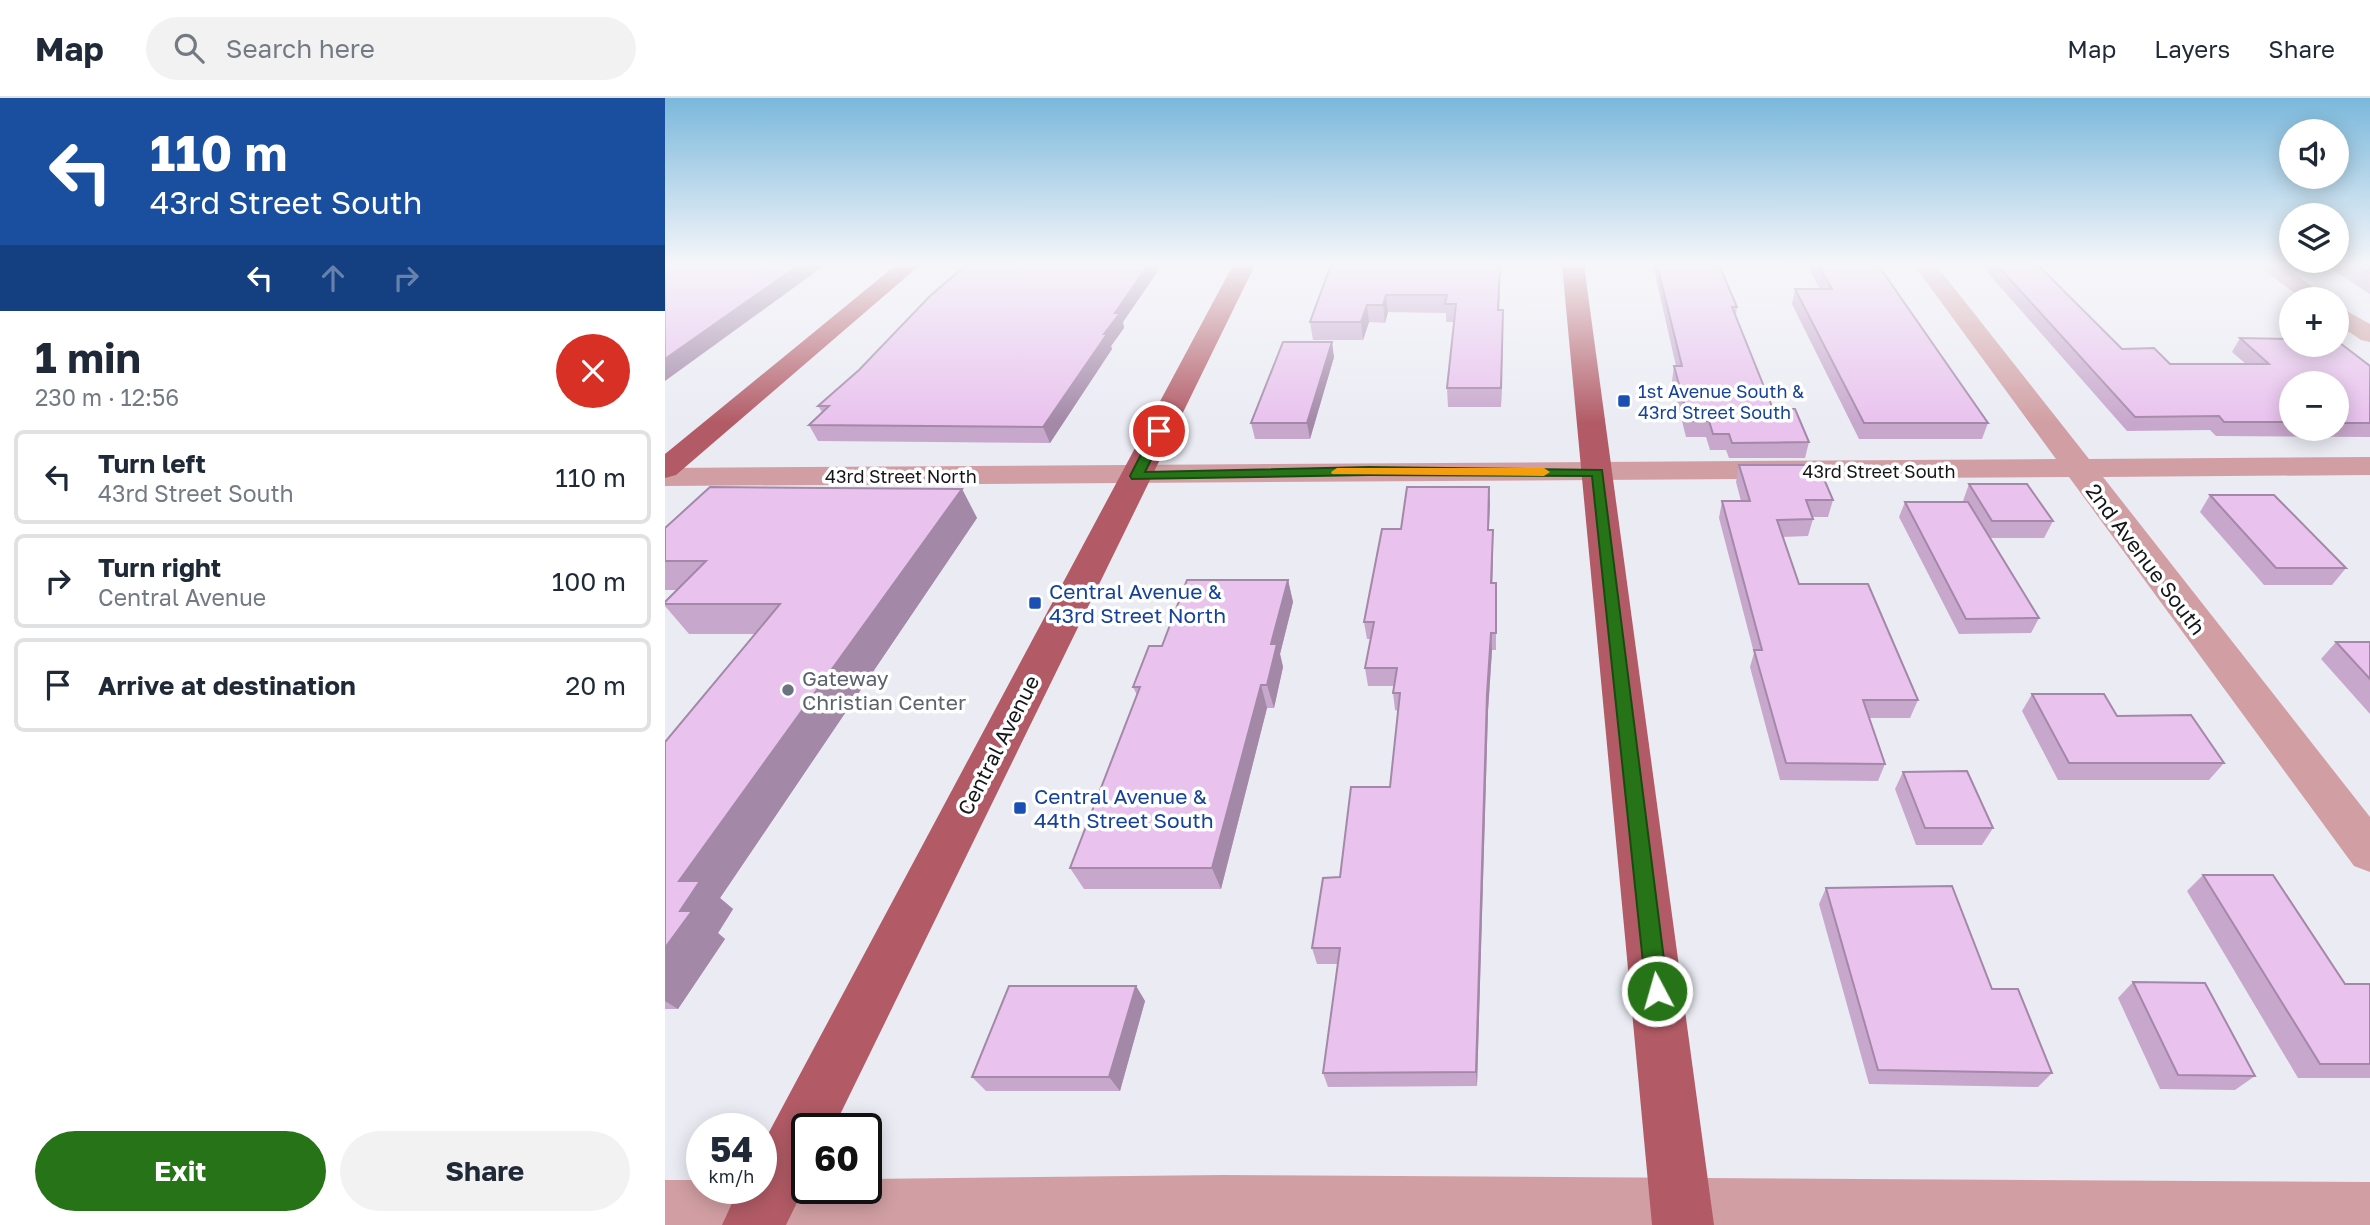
<!DOCTYPE html>
<html lang="en">
<head>
<meta charset="utf-8">
<style>
	body { margin:0; font-family:"Golos Text",sans-serif; background:#f2f2f3; color:#1f2937; height:100vh; display:flex; flex-direction:column; font-size:26px; white-space:nowrap }
	* { box-sizing:border-box; margin:0 }
	p { font-size:23px; color:#747a83 }
	.icon { flex:none; width:38px; height:38px; fill:none; stroke:currentColor; stroke-width:2; stroke-linecap:round; stroke-linejoin:round }
	.map { position:relative; flex:1; overflow:hidden }
	.drawer { display:flex; flex-direction:column; background:#fff; width:665px }
	.drawer>* { flex:none }
	.top-card { background:#1a4fa0; color:#fff; overflow:hidden }
	.tools { position:absolute; left:1614px; top:21px; display:grid; gap:14px }
	.tools a { display:grid; place-items:center; width:70px; height:70px; border-radius:50%; background:#fff; box-shadow:0 4px 18px #0003; font-size:35px }
	.speed { position:absolute; left:21px; top:1015px; display:flex; gap:14px; font-size:35px; font-weight:700; text-align:center }
	.speed>* { display:grid; place-content:center; width:91px; height:91px; border-radius:50%; background:#fff; box-shadow:0 4px 18px #0003; line-height:1 }
	.speed small { font-size:18px; font-weight:400 }
	.speed .limit { border:4px solid #111; border-radius:10px; background:#fff; color:#111 }
	.pin { position:absolute; display:grid; place-items:center; width:60px; height:60px; color:#fff; margin:-30px; border:4px solid #fff; border-radius:50%; box-shadow:0 2px 7px #0007 }
	.me { position:absolute; width:77px; margin:-38px; rotate:354deg; stroke-linejoin:round; filter:drop-shadow(0 0 5px #0008) }
	.turn { display:flex; align-items:center; gap:24px; height:147px; padding:0 35px; font-size:32px }
	.turn .icon { width:91px; height:91px; stroke-width:2.5 }
	.turn b { display:block; font-size:49px; line-height:60px }
	.lanes { display:flex; align-items:center; height:66px; padding:0 35px; background:#0003; justify-content:center; gap:35px; direction:ltr }
	.lanes .off { opacity:.35 }
	.round { display:grid; place-items:center; flex:none; width:74px; height:74px; border-radius:37px; background:#f2f2f3 }
	.summary { display:flex; align-items:center; justify-content:space-between; height:119px; padding:0 35px }
	h1 { font-size:42px; font-weight:700; line-height:52px }
	.button { display:flex; gap:14px; margin-top:auto; padding:14px 35px }
	.button a { flex:1; height:80px; border-radius:42px; background:#277318; color:#fff; font-size:28px; font-weight:700; line-height:80px; text-align:center }
	.button a+a { background:#f2f2f3; color:#1f2937 }
	ul { padding:0; list-style:none }
	li { display:flex; align-items:center; gap:21px; height:94px; margin:0 14px 10px; padding:0 21px; border:4px solid #e0e1e3; border-radius:10px }
	li div { flex:1 }
	li b { display:block; font-size:26px }
	li em { font-style:normal }
	header { display:flex; align-items:center; gap:42px; box-sizing:border-box; height:98px; padding:0 35px; background:#fff; border-bottom:2px solid #e0e1e3 }
	header strong { font-size:33px }
	nav { display:flex; gap:38px; margin-inline-start:auto; font-size:24px }
	.search { width:490px; height:63px; background:#f2f2f3; display:flex; align-items:center; gap:18px; box-sizing:border-box; padding:0 24px; border-radius:38px; color:#747a83; font-size:26px }
	main { display:flex; flex:1; min-height:0 }
	.map>svg:first-child { display:block }
	.lines { fill:none; stroke-linecap:round; stroke-linejoin:round }
	.minor { fill:#d19fa3; fill-rule:evenodd }
	.major { fill:#b25b66; fill-rule:evenodd }
	.wall { fill:#c8a7cd; fill-rule:evenodd }
	.shaded-wall { fill:#a388a7 }
	.building { fill:#e9c2ee; stroke:#a388a7; stroke-width:2 }
	.route { fill:#277318; stroke:#194b10; stroke-width:2 }
	.slow { fill:#f59e0b }
	.transit-dot { fill:#1a4fb4; stroke:#fff; stroke-width:2.5 }
	.worship-dot { fill:#6b7280; stroke:#fff; stroke-width:2.5 }
	.labels { text-anchor:middle; dominant-baseline:central; stroke-width:7; stroke-linejoin:round; paint-order:stroke }
	.far-transit-label { font-size:18px; fill:#164399; stroke:#fff; text-anchor:start }
	.far-street-label { font-size:18px; fill:#151618; stroke:#fff }
	.street-label { font-size:21px; fill:#151618; stroke:#fff }
	.transit-label { font-size:21px; fill:#164399; stroke:#fff; text-anchor:start }
	.worship-label { font-size:21px; fill:#5b616d; stroke:#fff; text-anchor:start }
</style>
</head>
<body>
<header>
<strong>Map</strong>
<div class="search"><svg class="icon" aria-label="search" viewBox="0 0 24 24"><circle cx="10" cy="10" r="6"/><path d="M15 15l6 6"/></svg>Search here</div>
<nav><a>Map</a><a>Layers</a><a>Share</a></nav>
</header>
<main>
<section class="drawer">
<div class="top-card">
<div class="turn"><svg class="icon" aria-label="left" viewBox="0 0 24 24"><path d="M17 20v-9H6M10 6l-5 5 5 5"/></svg><div><b>110 m</b>43rd Street South</div></div>
<div class="lanes"><svg class="icon" aria-label="left" viewBox="0 0 24 24"><path d="M17 20v-9H6M10 6l-5 5 5 5"/></svg><svg class="icon off" aria-label="ahead" viewBox="0 0 24 24"><path d="M12 20V5M6 11l6-6 6 6"/></svg><svg class="icon off" aria-label="right" viewBox="0 0 24 24"><path d="M7 20v-9h11M14 6l5 5-5 5"/></svg></div>
</div>
<div class="summary"><div><h1>1 min</h1><p>230 m · 12:56</p></div><a class="round" style="background:#d93025;color:#fff"><svg class="icon" aria-label="close" viewBox="0 0 24 24"><path d="M6 6l12 12M18 6L6 18"/></svg></a></div>
<ul>
<li><svg class="icon" aria-label="left" viewBox="0 0 24 24"><path d="M17 20v-9H6M10 6l-5 5 5 5"/></svg><div><b>Turn left</b><p>43rd Street South</p></div><em>110 m</em></li>
<li><svg class="icon" aria-label="right" viewBox="0 0 24 24"><path d="M7 20v-9h11M14 6l5 5-5 5"/></svg><div><b>Turn right</b><p>Central Avenue</p></div><em>100 m</em></li>
<li><svg class="icon" aria-label="arrive" viewBox="0 0 24 24"><path d="M6 21V4h12l-3 4 3 4H6"/></svg><div><b>Arrive at destination</b></div><em>20 m</em></li>
</ul>
<div class="button"><a>Exit</a><a>Share</a></div>
</section>
<div class="map">
<svg width="1705" height="1127" viewBox="0 0 1705 1127">
	<rect width="100%" height="100%" fill="#ebebf4"/>
	<g class="lines">
		<g class="minor">
			<polygon points="1249,167 1271,167 1424,361 1705,359 1705,377 1438,379 1705,719 1705,774 1689,768 1404,379 0,388 0,370 1391,361"/>
			<polygon points="1592,167 1617,167 1665,201 1638,201"/>
			<polygon points="1671,207 1705,226 1705,244 1696,242 1671,225"/>
			<polygon points="556,1077 1705,1084 1705,1127 0,1127 0,1082 37,1082 37,1090 96,1090 96,1081 142,1081 142,1090 201,1090 201,1081"/>
		</g>
		<g class="major">
			<polygon points="231,167 255,167 11,377 0,380 0,356"/>
			<polygon points="568,167 590,167 168,1031 142,1031 142,1084 121,1127 57,1127 74,1090 96,1090 96,1049"/>
			<polygon points="897,167 919,167 1049,1127 987,1127"/>
		</g>
	</g>
	<g class="wall">
		<polygon points="301,167 497,167 458,224 459,230 446,248 447,251 385,345 153,343 144,327 157,314 153,308 194,272"/>
		<polygon points="666,167 835,183 834,212 838,230 836,309 783,309 782,290 789,224 781,224 781,215 723,214 720,225 704,224 698,242 648,242 645,224"/>
		<polygon points="988,167 1054,167 1072,209 1071,217 1108,311 1144,344 1140,360 1064,360 1061,352 1045,352 1041,339 1021,339 1007,283 1009,268 1011,268"/>
		<polygon points="1142,167 1213,167 1323,325 1317,341 1194,341 1127,206 1130,191 1155,191"/>
		<path d="M1316 167H1373L1457 251 1505 266H1581L1567 254 1575 240 1705 268V339L1551 338 1545 332 1462 333ZM1626 285H1671V331H1626Z"/>
		<polygon points="1661,167 1705,167 1705,196"/>
		<polygon points="669,259 645,341 590,341 586,325"/>
		<polygon points="1074,367 1168,402 1163,419 1147,419 1148,421 1143,438 1117,439 1134,486 1253,602 1245,620 1204,620 1220,666 1213,683 1115,682 1085,569 1089,555 1054,420 1057,403 1076,403 1071,384"/>
		<polygon points="1304,386 1388,423 1379,440 1325,440 1374,520 1366,535 1294,536 1234,419 1240,404 1298,404 1298,403"/>
		<polygon points="824,389 824,432 828,449 827,485 831,485 831,552 827,552 823,613 812,988 663,989 658,975 673,866 652,866 647,850 675,779 725,689 733,613 730,612 728,595 729,588 703,588 700,570 706,541 702,541 699,524"/>
		<polygon points="297,391 312,420 55,800 68,811 53,835 60,841 13,911 0,911 0,644 90,536 24,536 0,508 0,504 12,492 0,492 0,430"/>
		<polygon points="1545,397 1681,470 1667,487 1599,487 1535,414"/>
		<polygon points="623,482 628,504 615,556 618,569 609,610 602,610 556,791 419,791 405,770 472,597 468,589 497,548"/>
		<polygon points="1671,544 1705,544 1705,616 1656,561"/>
		<polygon points="1367,596 1452,618 1559,665 1544,682 1393,682 1357,613"/>
		<polygon points="1238,674 1328,730 1317,747 1251,747 1230,691"/>
		<polygon points="1538,777 1680,886 1705,886 1705,980 1633,980 1522,793"/>
		<polygon points="1161,790 1327,891 1387,975 1373,989 1204,986 1154,806"/>
		<polygon points="1468,884 1590,978 1570,992 1495,991 1453,900"/>
		<polygon points="471,888 480,903 455,993 321,993 307,979"/>
	</g>
	<g class="shaded-wall">
		<polygon points="134,167 160,167 0,283 0,261"/>
		<polygon points="483,167 497,167 458,224 459,230 446,248 447,251 385,345 378,329 439,236 450,215"/>
		<polygon points="721,197 723,214 720,225 718,207"/>
		<polygon points="702,207 704,224 698,242 696,224"/>
		<polygon points="838,212 838,230 836,309 836,290"/>
		<polygon points="667,244 669,259 645,341 642,325"/>
		<polygon points="824,389 825,406 823,449 823,432"/>
		<polygon points="297,391 312,420 55,800 68,811 53,835 60,841 13,911 0,903 0,850 15,813 14,783"/>
		<polygon points="828,432 828,449 827,502 826,485"/>
		<polygon points="623,482 628,504 615,556 618,569 609,610 602,587 606,546"/>
		<polygon points="826,535 827,552 823,613 812,988 811,974 822,596"/>
		<polygon points="596,587 602,610 556,791 547,770"/>
		<polygon points="471,888 480,903 455,993 444,979"/>
	</g>
	<g class="building">
		<polygon points="0,167 134,167 0,261"/>
		<polygon points="301,167 483,167 450,215 455,215 439,236 442,236 378,329 144,327 164,308 153,308 194,272 265,198"/>
		<polygon points="666,167 835,167 833,212 838,212 836,290 782,290 791,206 780,206 782,197 721,197 718,207 702,207 696,224 645,224"/>
		<polygon points="992,167 1054,167 1072,209 1067,209 1108,311 1130,311 1144,344 1067,345 1064,336 1048,336 1044,323 1024,323 1009,268 1017,268"/>
		<polygon points="1153,167 1213,167 1323,325 1199,325 1130,191 1167,191"/>
		<polygon points="1332,167 1373,167 1457,251 1489,250 1505,266 1604,266 1575,240 1626,241 1626,247 1671,247 1671,242 1705,268 1705,325 1671,325 1671,285 1626,285 1626,324 1559,324 1554,318 1470,319"/>
		<polygon points="1692,167 1705,167 1705,175"/>
		<polygon points="618,244 667,244 642,325 586,325"/>
		<polygon points="1074,367 1153,367 1168,402 1141,402 1148,421 1112,422 1134,486 1203,486 1253,602 1198,602 1220,666 1121,665 1089,552 1097,552 1057,403 1085,403"/>
		<polygon points="1304,386 1362,386 1388,423 1327,423"/>
		<polygon points="45,389 297,391 14,783 35,783 15,813 27,813 0,850 0,644 115,506 0,506 0,504 41,463 0,463 0,430"/>
		<polygon points="742,389 824,389 823,432 828,432 826,485 831,485 831,535 826,535 822,596 811,974 658,975 675,850 647,850 658,780 675,779 686,689 725,689 735,595 728,595 732,570 700,570 709,524 699,524 717,431 736,431"/>
		<polygon points="1545,397 1609,397 1681,470 1611,470"/>
		<polygon points="1240,404 1303,404 1374,520 1301,521"/>
		<polygon points="522,482 623,482 606,546 612,546 602,587 596,587 547,770 405,770 475,589 468,589 484,548 497,548"/>
		<polygon points="1671,544 1705,544 1705,581"/>
		<polygon points="1367,596 1439,596 1452,618 1526,617 1559,665 1404,665"/>
		<polygon points="1302,673 1328,730 1260,730 1238,674"/>
		<polygon points="1538,777 1608,777 1680,886 1705,886 1705,966 1655,966"/>
		<polygon points="1287,788 1327,891 1353,891 1387,975 1213,972 1161,790"/>
		<polygon points="1468,884 1540,885 1590,978 1513,977"/>
		<polygon points="344,888 471,888 444,979 307,979"/>
	</g>
	<linearGradient id="sky" x2="0" y2="1"><stop stop-color="#7ab8db"/><stop offset="0.51" stop-color="#f6f6fa"/><stop offset="1" stop-color="#f6f6fa" stop-opacity="0"/></linearGradient>
	<rect width="1705" height="325" fill="url(#sky)"/>
	<polygon class="route" points="494,329 500,333 480,374 704,369 937,372 1003,893 999,900 992,903 984,900 981,893 927,378 704,377 467,381 465,378 488,333"/>
	<polygon class="slow" points="672,370 879,370 885,374 879,378 667,376 666,374"/>
	<g class="transit-dot">
		<rect x="952" y="296" width="14" height="14" rx="3.5"/>
		<rect x="363" y="498" width="14" height="14" rx="3.5"/>
		<rect x="348" y="703" width="14" height="14" rx="3.5"/>
	</g>
	<circle class="worship-dot" cx="123" cy="592" r="7"/>
	<g class="labels">
		<g class="far-transit-label">
			<text x="973" y="293">1st Avenue South &amp;<tspan x="973" dy="21">43rd Street South</tspan></text>
		</g>
		<g class="far-street-label">
			<text x="1214" y="373">43rd Street South</text>
			<text x="236" y="378">43rd Street North</text>
		</g>
		<g class="street-label">
			<text transform="translate(1481 461) rotate(53)">2nd Avenue South</text>
			<text transform="translate(333 647) rotate(-63)">Central Avenue</text>
		</g>
		<g class="transit-label">
			<text x="384" y="493">Central Avenue &amp;<tspan x="384" dy="24">43rd Street North</tspan></text>
			<text x="369" y="698">Central Avenue &amp;<tspan x="369" dy="24">44th Street South</tspan></text>
		</g>
		<g class="worship-label">
			<text x="137" y="580">Gateway<tspan x="137" dy="24">Christian Center</tspan></text>
		</g>
	</g>
</svg>
<div class="tools">
<a><svg class="icon" aria-label="sound" viewBox="0 0 24 24"><path d="M4 9h4l5-4v14l-5-4H4zM17 9q2 3 0 6"/></svg></a>
<a><svg class="icon" aria-label="layers" viewBox="0 0 24 24"><path d="M12 4l9 5-9 5-9-5zM3 14l9 5 9-5"/></svg></a>
<a>+</a>
<a>−</a>
</div>
<div class="speed"><div>54<small>km/h</small></div><div class="limit">60</div></div>
<div class="pin" style="left:494px;top:333px;background:#d93025"><svg class="icon" aria-label="arrive" viewBox="0 0 24 24"><path d="M6 21V4h12l-3 4 3 4H6"/></svg></div>
<svg class="me" style="left:992px;top:893px" viewBox="-20 -20 40 40"><circle r="17" fill="#277318" stroke="#fff" stroke-width="3"/><path d="M0-11L8 9 0 5-8 9z" fill="#fff"/></svg>
</div>
</main>
</body>
</html>
